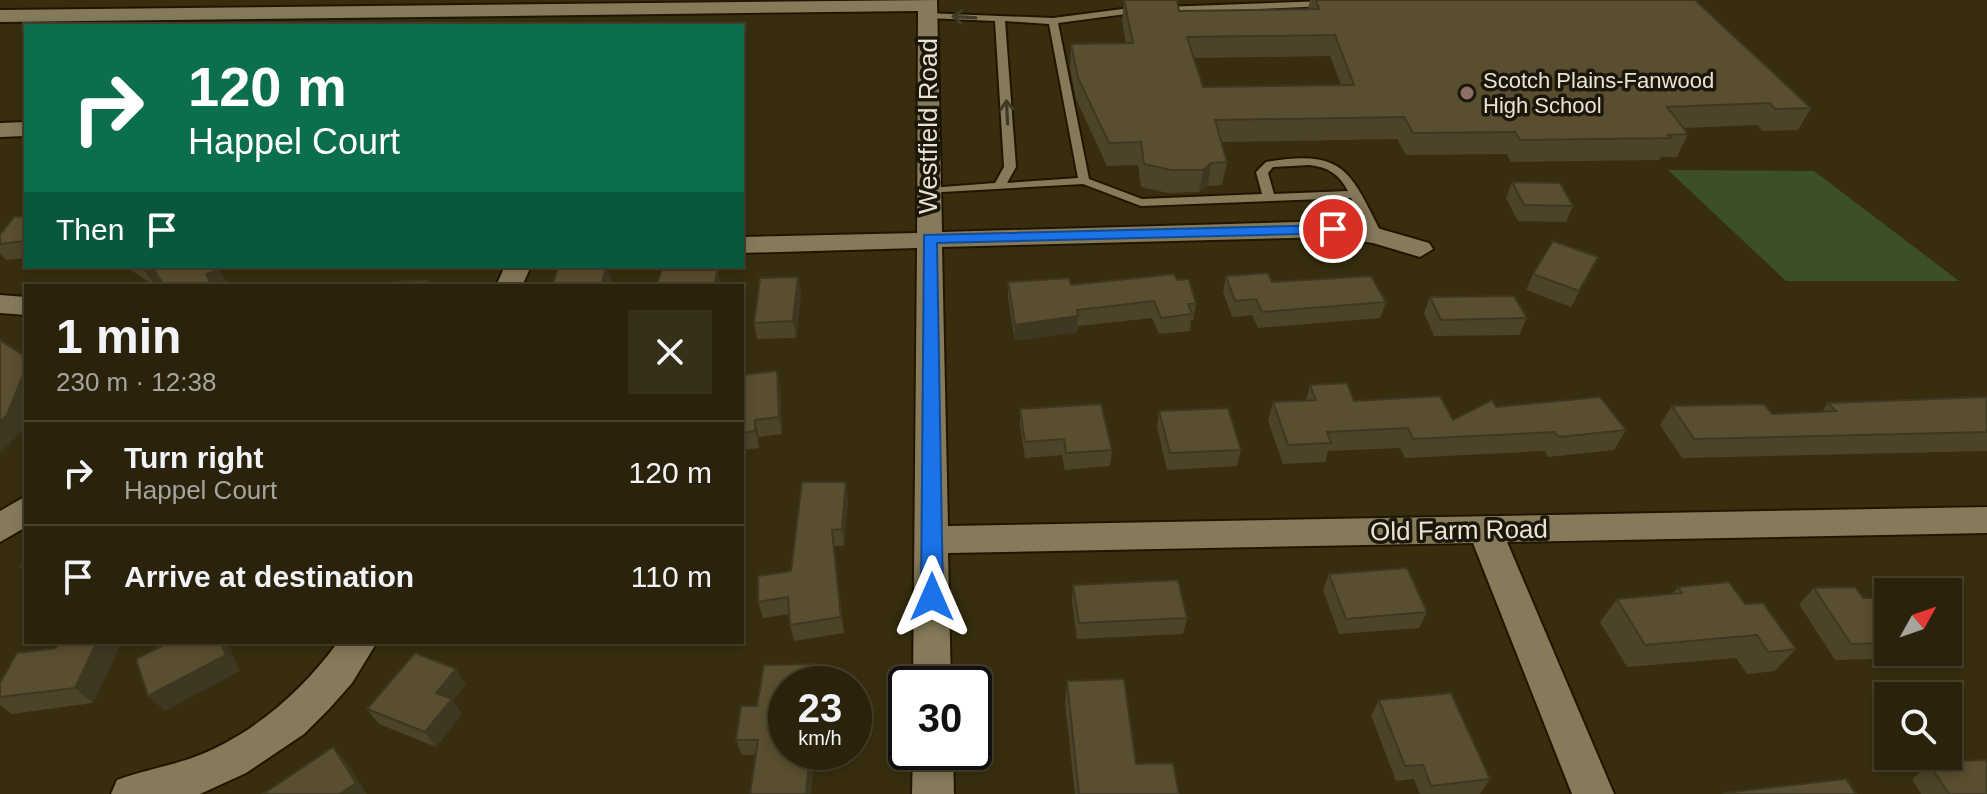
<!DOCTYPE html>
<html lang="en">
<head>
<meta charset="utf-8">
<style>
	body { margin:0; font-family:Helvetica,sans-serif; background:#362f19; color:#f1f3f6; height:100vh; display:flex; flex-direction:column; font-size:30px; white-space:nowrap }
	* { box-sizing:border-box; margin:0 }
	p { font-size:26px; color:#a5a49d }
	.icon { flex:none; width:44px; height:44px; fill:none; stroke:currentColor; stroke-width:2; stroke-linecap:round; stroke-linejoin:round }
	.map { position:relative; flex:1; overflow:hidden }
	.drawer { position:absolute; left:24px; top:284px; width:720px; height:360px; display:flex; flex-direction:column; background:#2a220b; border-radius:0px; box-shadow:0 4px 12px #0003,0 0 0 2px #463f2c }
	.drawer>* { flex:none }
	.guide { position:absolute; left:24px; top:24px; width:720px; height:244px; border-radius:0px; box-shadow:0 4px 12px #0003,0 0 0 2px #463f2c; background:#0b6e4f; color:#fff; overflow:hidden }
	.needle { width:52px; rotate:50deg }
	.tools { position:absolute; left:1874px; top:578px; display:grid; gap:16px }
	.tools a { display:grid; place-items:center; width:88px; height:88px; border-radius:0px; background:#2a220b; box-shadow:0 4px 12px #0003,0 0 0 2px #463f2c; font-size:40px }
	.speed { position:absolute; left:768px; top:666px; display:flex; gap:16px; font-size:40px; font-weight:700; text-align:center }
	.speed>* { display:grid; place-content:center; width:104px; height:104px; border-radius:50%; background:#2a220b; box-shadow:0 4px 12px #0003,0 0 0 2px #463f2c; line-height:1 }
	.speed small { font-size:20px; font-weight:400 }
	.speed .limit { border:4px solid #111; border-radius:12px; background:#fff; color:#111 }
	.pin { position:absolute; display:grid; place-items:center; width:68px; height:68px; color:#fff; margin:-34px; border:4px solid #fff; border-radius:50%; box-shadow:0 2px 8px #0007 }
	.me { position:absolute; width:88px; margin:-44px; rotate:0deg; stroke-linejoin:round; filter:drop-shadow(0 0 6px #0008) }
	.turn { display:flex; align-items:center; gap:28px; height:168px; padding:0 32px; font-size:36px }
	.turn .icon { width:104px; height:104px; stroke-width:2.5 }
	.turn b { display:block; font-size:56px; line-height:68px }
	.then { display:flex; align-items:center; height:76px; padding:0 32px; background:#0003; gap:16px; font-size:30px }
	.round { display:grid; place-items:center; flex:none; width:84px; height:84px; border-radius:0px; background:#362f19 }
	.overview { display:flex; align-items:center; justify-content:space-between; height:136px; padding:0 32px }
	h1 { font-size:48px; font-weight:600; line-height:60px }
	ul { padding:0; list-style:none }
	li { display:flex; align-items:center; gap:24px; height:104px; padding:0 32px; border-top:2px solid #463f2c }
	li div { flex:1 }
	li b { display:block; font-size:30px }
	li em { font-style:normal }
	.map>svg:first-child { display:block }
	.green { fill:#3b5125 }
	.lines { fill:none; stroke-linecap:round; stroke-linejoin:round }
	.lane-casing { stroke:#201600; stroke-width:4 }
	.street-casing { stroke:#201600; stroke-width:4 }
	.lane { fill:#857a59; fill-rule:evenodd }
	.street { fill:#857a59; fill-rule:evenodd }
	.wall { fill:#4d4328; fill-rule:evenodd }
	.shaded-wall { fill:#3e3721 }
	.building { fill:#594e2f; stroke:#3e3721; stroke-width:2; fill-rule:evenodd }
	.oneway { stroke:#403a26 }
	.route { fill:#1a73e8; stroke:#114b97; stroke-width:2 }
	.education-dot { fill:#8d6e63; stroke:#1b170a; stroke-width:3 }
	.labels { text-anchor:middle; dominant-baseline:central; stroke-width:7; stroke-linejoin:round; paint-order:stroke }
	.far-poi-label { font-size:22px; fill:#e9e3d1; stroke:#1b170a; text-anchor:start }
	.street-label { font-size:26px; fill:#e9e3d1; stroke:#1b170a }
</style>
</head>
<body>
<div class="map">
<svg width="1987" height="794" viewBox="0 0 1987 794">
	<rect width="100%" height="100%" fill="#382e0f"/>
	<polygon class="green" points="1668,170 1814,171 1959,281 1786,281"/>
	<g class="lines">
		<g class="lane-casing">
			<g id="lane">
				<polygon points="1326,1 1330,4 1329,6 1163,13 1159,10 1163,7"/>
				<path d="M1138 7 1142 10 1141 12 1058 23 1089 179 1142 199 1262 194 1256 172 1266 162C1347 148 1350 173 1383 236L1381 239H1373L1351 198 1141 206 1083 184 925 193V189L929 188 995 183 1004 167 995 21 928 18 925 17V13L1053 18ZM1005 21 1049 24 1078 178 1007 183 1016 167ZM1309 165C1328 167 1339 174 1348 191L1274 194 1268 173 1273 167Z"/>
			</g>
		</g>
		<g class="street-casing">
			<g id="street">
				<polygon points="937,0 942,232 1333,221 1377,228 1429,243 1433,249 1420,257 1373,243 1333,237 942,247 948,526 1987,507 1987,533 1507,542 1614,794 1572,794 1473,543 948,553 951,684 913,684 917,248 742,253 742,237 917,233 918,11 0,22 0,10"/>
				<polygon points="26,122 26,136 0,137 0,123"/>
				<polygon points="505,266 531,266 522,286 496,286"/>
				<polygon points="0,295 26,297 26,315 0,313"/>
				<polygon points="26,496 26,527 0,542 0,511"/>
				<path d="M338 642H377L352 683 329 709 304 734 246 773 200 794H111L117 780C141 771 165 767 189 759 249 738 301 693 338 642Z"/>
				<polygon points="913,752 953,752 954,794 912,794"/>
			</g>
		</g>
		<use href="#lane" class="lane"/>
		<use href="#street" class="street"/>
	</g>
	<g class="wall">
		<path d="M1124 0 1179 11 1308 9 1310 0H1695L1811 108 1798 130 1762 131 1757 125 1683 128 1688 134 1677 157H1661L1659 160 1511 162 1507 154 1406 155 1397 139 1221 142 1227 162 1222 185 1208 186 1199 192 1168 193 1141 187 1138 165 1107 166 1076 99 1070 66 1071 44 1126 43 1122 21ZM1330 56 1341 85 1203 87 1194 58Z"/>
		<polygon points="1512,182 1573,206 1566,222 1518,221 1506,198"/>
		<polygon points="26,216 26,258 6,260 0,253 0,235"/>
		<polygon points="125,266 216,266 229,286 162,283 155,286"/>
		<polygon points="1590,273 1571,307 1526,290 1533,274"/>
		<polygon points="1226,276 1272,282 1386,302 1380,318 1258,328 1252,315 1232,317 1223,292"/>
		<polygon points="798,277 801,293 796,338 757,339 754,323"/>
		<polygon points="1177,280 1196,304 1193,320 1191,320 1190,331 1159,334 1152,318 1078,326 1077,332 1015,341 1008,298 1008,282 1071,285"/>
		<polygon points="1430,297 1527,318 1519,335 1434,336 1424,313"/>
		<polygon points="742,375 780,387 782,434 759,437 759,448 742,450"/>
		<polygon points="1310,385 1354,401 1453,420 1496,407 1626,430 1614,450 1548,457 1545,451 1405,458 1400,448 1328,451 1325,462 1283,464 1268,421 1273,402 1306,400"/>
		<polygon points="1987,397 1987,451 1682,458 1660,425 1672,406 1772,414 1822,412 1828,403"/>
		<polygon points="1020,409 1112,450 1110,466 1065,470 1062,455 1025,458 1020,426"/>
		<polygon points="1159,411 1241,450 1237,466 1167,470 1157,427"/>
		<polygon points="848,498 844,546 834,546 844,633 794,641 790,625 789,614 763,618 758,602 791,571"/>
		<polygon points="1329,574 1427,612 1419,628 1339,634 1323,590"/>
		<polygon points="1073,585 1187,618 1183,634 1077,639 1072,601"/>
		<polygon points="1678,587 1745,604 1796,649 1775,671 1747,674 1736,658 1627,667 1600,622 1617,599 1672,594"/>
		<polygon points="1814,588 1863,598 1888,598 1888,652 1920,652 1914,658 1835,660 1799,604"/>
		<polygon points="121,643 93,703 11,714 0,705 0,683"/>
		<polygon points="820,679 786,752 827,752 827,754 742,755 736,740 757,706"/>
		<polygon points="1067,681 1136,764 1179,794 1075,794 1065,703"/>
		<polygon points="466,684 453,701 462,714 436,747 379,724 367,709"/>
		<polygon points="1379,700 1490,779 1480,794 1420,794 1414,779 1396,781 1371,715"/>
		<polygon points="1956,761 1987,794 1921,794 1912,779 1930,765 1951,765"/>
	</g>
	<g class="shaded-wall">
		<polygon points="1211,163 1208,186 1199,192 1203,170"/>
		<polygon points="152,266 164,282 155,286 144,270"/>
		<polygon points="216,266 229,286 212,286 206,274"/>
		<polygon points="607,266 612,282 611,286 601,286"/>
		<polygon points="718,270 721,286 714,286"/>
		<polygon points="798,277 801,293 796,338 793,321"/>
		<polygon points="1078,316 1077,332 1015,341 1015,325"/>
		<polygon points="26,367 26,421 22,432 0,453 0,422"/>
		<polygon points="777,371 780,387 782,434 779,417"/>
		<polygon points="755,420 759,437 759,448 755,431"/>
		<polygon points="846,482 848,498 844,546 842,529"/>
		<polygon points="832,530 834,546 844,633 841,617"/>
		<polygon points="97,642 121,643 93,703 75,688"/>
		<polygon points="220,642 228,642 240,671 165,711 148,696"/>
		<polygon points="817,664 820,679 819,684 814,684"/>
		<polygon points="456,669 466,684 453,701 462,714 436,747 425,732 436,693"/>
		<polygon points="333,747 346,762 367,794 340,794"/>
		<polygon points="810,752 815,752 815,754 811,794 806,794"/>
	</g>
	<g class="building">
		<path d="M1124 0H1177L1179 11 1319 9 1316 0H1695L1811 108 1775 109 1770 103 1667 107 1688 134 1668 135 1671 138 1520 140 1515 132 1413 133 1404 117 1215 120 1227 162 1211 163 1203 170H1171L1144 164 1141 142 1109 143 1078 78 1071 44 1133 43ZM1335 35 1354 85 1203 87 1187 37Z"/>
		<polygon points="1512,182 1560,183 1573,206 1524,205"/>
		<polygon points="26,216 26,241 0,244 0,235 14,217"/>
		<polygon points="1553,241 1598,257 1579,291 1533,274"/>
		<polygon points="138,266 152,266 144,270"/>
		<polygon points="152,266 216,266 218,270 206,274 212,286 164,286"/>
		<polygon points="607,266 601,286 552,286 558,268"/>
		<polygon points="662,270 718,270 714,286 656,286"/>
		<polygon points="1268,273 1272,282 1371,276 1386,302 1262,312 1256,299 1235,301 1226,276"/>
		<polygon points="1174,274 1177,280 1189,279 1196,304 1188,304 1192,314 1161,318 1154,301 1077,310 1078,316 1015,325 1008,282 1069,278 1071,285"/>
		<polygon points="798,277 793,321 754,323 760,278"/>
		<polygon points="429,280 426,286 390,286 392,282"/>
		<polygon points="1514,296 1527,318 1441,320 1430,297"/>
		<polygon points="0,340 26,357 26,367 7,415 0,422"/>
		<polygon points="777,371 779,417 755,420 755,431 742,433 742,375"/>
		<polygon points="1347,383 1354,401 1440,396 1453,420 1492,400 1496,407 1600,397 1626,430 1559,437 1555,432 1413,439 1408,428 1327,432 1331,443 1288,445 1273,402 1316,400 1310,385"/>
		<polygon points="1987,397 1987,432 1694,439 1672,406 1764,404 1772,414 1836,411 1828,403"/>
		<polygon points="1101,404 1112,450 1066,453 1064,439 1025,442 1020,409"/>
		<polygon points="1228,408 1241,450 1170,453 1159,411"/>
		<polygon points="802,482 846,482 842,529 832,530 841,617 790,625 788,597 758,602 758,576 791,571"/>
		<polygon points="26,559 26,568 19,567"/>
		<polygon points="1407,568 1427,612 1346,619 1329,574"/>
		<polygon points="1178,580 1187,618 1079,623 1073,585"/>
		<polygon points="1729,582 1745,604 1763,603 1796,649 1768,652 1757,635 1645,645 1617,599 1682,593 1678,587"/>
		<polygon points="1855,587 1863,598 1888,598 1888,643 1851,644 1814,588"/>
		<polygon points="59,642 97,642 75,688 0,697 0,683 17,653 56,648"/>
		<polygon points="169,642 220,642 226,655 148,696 136,659"/>
		<polygon points="415,653 456,669 436,693 452,699 425,732 367,709"/>
		<polygon points="817,664 814,684 786,684 786,752 810,752 806,794 750,794 758,740 736,740 741,706 757,706 764,665"/>
		<polygon points="1124,679 1136,764 1173,763 1179,794 1079,794 1067,681"/>
		<polygon points="1451,693 1490,779 1431,786 1423,765 1405,766 1379,700"/>
		<polygon points="333,747 356,783 340,794 263,794"/>
		<polygon points="1987,760 1987,794 1949,794 1930,765 1959,765 1956,761"/>
		<polygon points="1846,779 1856,794 1725,794 1724,793"/>
	</g>
	<defs><path id="oneway-shaft" d="M-6 0H5M1.5-3L5.5 0L1.5 3" fill="none" stroke-width="1.6" stroke-linecap="round" stroke-linejoin="round" transform="scale(2)"/></defs>
	<g class="oneway">
		<use href="#oneway-shaft" transform="translate(964 17) rotate(-176)"/>
		<use href="#oneway-shaft" transform="translate(1007 112) rotate(-93)"/>
	</g>
	<polygon class="route" points="1333,225 1340,229 1338,233 937,243 943,597 939,604 924,604 921,597 924,235"/>
	<circle class="education-dot" cx="1467" cy="93" r="8"/>
	<g class="labels">
		<g class="far-poi-label">
			<text x="1483" y="80">Scotch Plains-Fanwood<tspan x="1483" dy="25">High School</tspan></text>
		</g>
		<g class="street-label">
			<text transform="translate(928 126) rotate(-90)">Westfield Road</text>
			<text transform="translate(1459 530) rotate(-1)">Old Farm Road</text>
		</g>
	</g>
</svg>
<div class="tools">
<a><svg class="needle" viewBox="-14 -14 28 28"><path d="M0-13l5 13h-10z" fill="#e53935"/><path d="M0 13l5-13h-10z" fill="#a5a49d"/></svg></a>
<a><svg class="icon" aria-label="search" viewBox="0 0 24 24"><circle cx="10" cy="10" r="6"/><path d="M15 15l6 6"/></svg></a>
</div>
<div class="speed"><div>23<small>km/h</small></div><div class="limit">30</div></div>
<div class="pin" style="left:1333px;top:229px;background:#d93025"><svg class="icon" aria-label="arrive" viewBox="0 0 24 24"><path d="M6 21V4h12l-3 4 3 4H6"/></svg></div>
<svg class="me" style="left:932px;top:597px" viewBox="-20 -20 40 40"><path d="M0-17L14 15 0 8-14 15z" fill="#1a73e8" stroke="#fff" stroke-width="4"/></svg>
<div class="guide">
<div class="turn"><svg class="icon" aria-label="right" viewBox="0 0 24 24"><path d="M7 20v-9h11M14 6l5 5-5 5"/></svg><div><b>120 m</b>Happel Court</div></div>
<div class="then">Then<svg class="icon" aria-label="arrive" viewBox="0 0 24 24"><path d="M6 21V4h12l-3 4 3 4H6"/></svg></div>
</div>
<section class="drawer">
<div class="overview"><div><h1>1 min</h1><p>230 m · 12:38</p></div><a class="round"><svg class="icon" aria-label="close" viewBox="0 0 24 24"><path d="M6 6l12 12M18 6L6 18"/></svg></a></div>
<ul>
<li><svg class="icon" aria-label="right" viewBox="0 0 24 24"><path d="M7 20v-9h11M14 6l5 5-5 5"/></svg><div><b>Turn right</b><p>Happel Court</p></div><em>120 m</em></li>
<li><svg class="icon" aria-label="arrive" viewBox="0 0 24 24"><path d="M6 21V4h12l-3 4 3 4H6"/></svg><div><b>Arrive at destination</b></div><em>110 m</em></li>
</ul>
</section>
</div>
</body>
</html>
